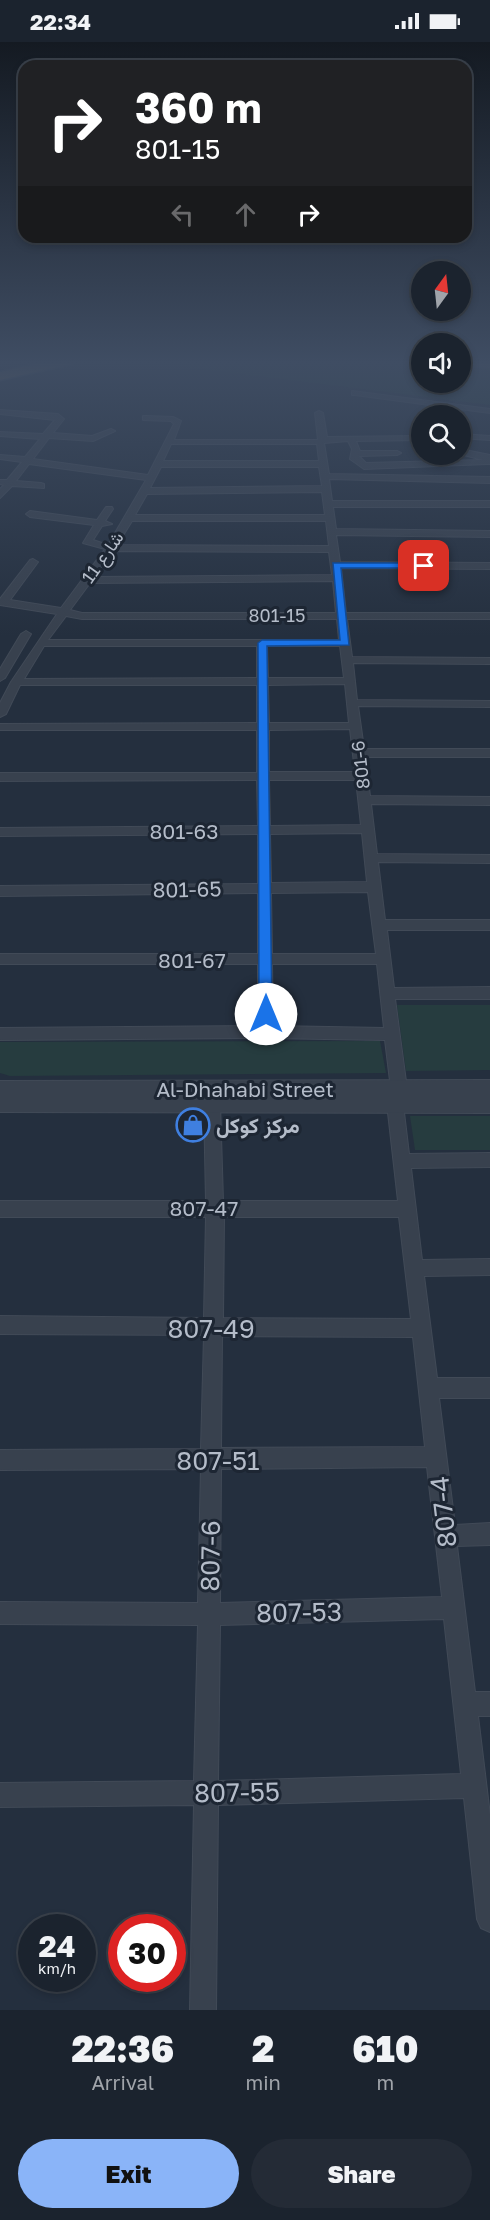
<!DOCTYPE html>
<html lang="en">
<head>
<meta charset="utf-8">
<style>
	body { margin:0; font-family:"Golos Text",Vazirmatn,sans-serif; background:#242b36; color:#f1f3f6; height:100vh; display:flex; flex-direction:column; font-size:22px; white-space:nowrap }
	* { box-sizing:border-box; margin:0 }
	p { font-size:20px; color:#a0a4aa }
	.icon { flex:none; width:33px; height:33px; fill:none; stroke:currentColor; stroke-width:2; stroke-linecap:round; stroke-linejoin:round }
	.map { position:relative; height:1968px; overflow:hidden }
	.details { display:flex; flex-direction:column; background:#1b232e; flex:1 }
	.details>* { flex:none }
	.banner { position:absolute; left:18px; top:18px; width:454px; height:183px; border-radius:18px; box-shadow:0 3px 9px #0003,0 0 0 2px #39404a; background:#202124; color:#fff; overflow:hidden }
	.needle { width:39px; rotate:15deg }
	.tools { position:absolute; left:411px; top:219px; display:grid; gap:12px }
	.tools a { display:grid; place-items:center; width:60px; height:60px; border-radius:50%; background:#1b232e; box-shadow:0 3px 9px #0003,0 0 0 2px #39404a; font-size:30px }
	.speed { position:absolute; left:18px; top:1872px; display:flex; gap:12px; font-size:30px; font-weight:700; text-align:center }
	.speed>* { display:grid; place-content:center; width:78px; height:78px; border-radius:50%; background:#1b232e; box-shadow:0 3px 9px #0003,0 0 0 2px #39404a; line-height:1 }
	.speed small { font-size:15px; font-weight:400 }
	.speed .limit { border:9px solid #d22; background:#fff; color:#111 }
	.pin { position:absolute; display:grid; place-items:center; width:51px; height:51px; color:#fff; margin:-26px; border-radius:12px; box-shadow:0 3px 9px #0006 }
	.me { position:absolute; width:66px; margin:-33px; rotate:0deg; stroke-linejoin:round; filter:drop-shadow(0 0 4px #0008) }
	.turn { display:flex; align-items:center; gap:21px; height:126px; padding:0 18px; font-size:27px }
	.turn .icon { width:78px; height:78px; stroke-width:2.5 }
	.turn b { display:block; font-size:42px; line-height:51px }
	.lanes { display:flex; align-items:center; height:57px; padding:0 18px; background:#0003; justify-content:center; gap:30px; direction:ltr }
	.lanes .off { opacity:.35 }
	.eta { display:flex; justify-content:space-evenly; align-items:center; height:102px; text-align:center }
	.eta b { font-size:36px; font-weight:800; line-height:42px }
	.cta { display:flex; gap:12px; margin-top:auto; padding:12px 18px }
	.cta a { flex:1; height:69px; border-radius:36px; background:#8ab4f8; color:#111; font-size:24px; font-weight:800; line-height:69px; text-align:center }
	.cta a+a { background:#242b36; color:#f1f3f6 }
	.status { display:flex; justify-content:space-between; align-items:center; height:42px; padding:0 30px; background:#1b232e; direction:ltr }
	.status svg { height:16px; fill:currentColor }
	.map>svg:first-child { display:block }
	.green { fill:#263c3f }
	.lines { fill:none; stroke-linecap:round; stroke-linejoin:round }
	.minor-casing { stroke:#414a57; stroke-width:2 }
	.tertiary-casing { stroke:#414a57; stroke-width:2 }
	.motorway-casing { stroke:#434c59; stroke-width:3 }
	.minor { fill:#38414e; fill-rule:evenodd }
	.tertiary { fill:#38414e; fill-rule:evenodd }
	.motorway { fill:#746855; fill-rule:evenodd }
	.route { fill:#1a73e8; stroke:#114b97; stroke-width:1.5 }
	.labels { text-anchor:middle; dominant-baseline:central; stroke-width:6; stroke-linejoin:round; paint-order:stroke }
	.far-street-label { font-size:18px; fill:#b4bcc9; stroke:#1d2633 }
	.street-label { font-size:21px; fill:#b4bcc9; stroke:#1d2633 }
	.poi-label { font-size:21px; font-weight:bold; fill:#b4bcc9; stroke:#1d2633; text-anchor:start }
	.near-street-label { font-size:26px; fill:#b4bcc9; stroke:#1d2633 }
</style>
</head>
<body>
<div class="status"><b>22:34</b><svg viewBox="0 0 49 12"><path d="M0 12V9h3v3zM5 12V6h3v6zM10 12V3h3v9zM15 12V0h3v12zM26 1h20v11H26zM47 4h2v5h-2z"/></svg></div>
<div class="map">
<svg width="490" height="1968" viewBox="0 0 490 1968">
	<rect width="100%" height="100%" fill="#242f3e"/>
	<g class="green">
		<polygon points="191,319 421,319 422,340 460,340 461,323 490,326 490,363 187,325"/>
		<polygon points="397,963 490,963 490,1028 406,1029"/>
		<polygon points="380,999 386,1031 10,1034 0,1031 0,1000"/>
		<polygon points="410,1074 490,1074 490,1108 415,1108"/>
	</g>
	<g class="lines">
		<g class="minor-casing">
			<g id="minor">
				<polygon points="352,349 490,367 490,371 355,353 352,353"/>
				<path d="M0 368 58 372 64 377 53 391 92 394 111 387 115 389 93 399 49 396 33 417 148 433 174 382 171 379 143 378V374H146L173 375 181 379 174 398H318L315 371 319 369 323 371 327 395 422 394V398L356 399 360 409H397L401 411 397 413 359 414 366 421 483 418 460 412V407L490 413V422H487L364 427 350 417 352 407 348 399 324 401 329 432 490 435V441L329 437 332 459H490V465H333L336 487 490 489V495L336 493 340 520 490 521V527L341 526 346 571H490V577H347L352 615 490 616V622L353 621 357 658 490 659V665L358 664 364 707H490V715H365L370 754 490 755V763L371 762 377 812 490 813V821L378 820 385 878H490V888H387L394 946 490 945V957H395L407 1047 405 1052 399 1053 393 1052 391 1047 385 998 266 996 0 998V986L258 984V922H0V912H258V851L0 854V844L258 842V792L0 794V786L258 784 257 738 0 739V731H257V688H0V682L257 681V643H20L6 672 0 675V661L11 640 57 572 0 563V557L30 518 33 517 38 520 10 558 61 566 105 507 83 501 94 483 30 475 26 472 30 469 97 478 106 465H112L113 467 105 479 112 482 102 484 93 498 108 503 146 438 29 422 16 439 41 441 44 442V446L12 444 0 456V447L4 443 0 442V438H7L22 420 0 417V413L25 415 40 397 0 394V390L43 392 55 378 0 372ZM171 402H317L319 419H163ZM161 425H319L322 444 150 446ZM322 450 325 473H135L147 452ZM132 479H326L329 504 117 503ZM113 509 329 510 332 533 94 535ZM333 539 336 571H82L70 568 90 541ZM66 574 82 577H337L339 598H48ZM44 604H257V636L24 637ZM267 604H340L344 636H268ZM345 642 349 681H269L268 643ZM350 687 355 730H269V688ZM269 738H356L361 783 270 784ZM362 791 367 840 271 841 270 792ZM368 850 376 912H272L271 851ZM272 922H377L384 986 273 984Z"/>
				<polygon points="460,392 490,394 490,398 460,396"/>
				<polygon points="26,589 31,592 5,636 0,639 0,627 21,592"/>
				<path d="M212 1054 218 1056 220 1061 223 1159H398L387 1062 389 1057 395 1055 401 1057 403 1062 409 1112 490 1111V1125L411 1126 422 1218 490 1217V1233L424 1234 437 1336H490V1356H439L455 1483 490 1481V1503L457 1504 475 1650H490V1674H478L490 1773V1890L481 1886 477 1877 464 1756 218 1763 216 1968H190L194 1763 0 1765V1741L194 1739 198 1583 0 1582V1560L198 1561 201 1427 0 1428V1408L201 1407 204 1293 0 1292V1274L204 1276 206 1175H0V1159H206L204 1061 206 1056ZM224 1175H399L411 1277 223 1276ZM222 1294 413 1295 425 1405 221 1406ZM427 1425 442 1555 220 1561 221 1427ZM444 1577 461 1732 218 1739 220 1583Z"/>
			</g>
		</g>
		<g class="tertiary-casing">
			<polygon id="tertiary" points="490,1038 490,1071 0,1070 0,1039"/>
		</g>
		<g class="motorway-casing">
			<g id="motorway">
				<polygon points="49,319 73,319 71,322 0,338 0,330"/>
				<polygon points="460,319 490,319 490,326 463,323 460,322"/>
			</g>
		</g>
		<use href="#minor" class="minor"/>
		<use href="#tertiary" class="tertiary"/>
		<use href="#motorway" class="motorway"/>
	</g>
	<linearGradient id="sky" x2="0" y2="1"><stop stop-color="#141a22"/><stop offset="0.54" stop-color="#3f4d63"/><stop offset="1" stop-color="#3f4d63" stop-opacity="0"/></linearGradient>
	<rect width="490" height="594" fill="url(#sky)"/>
	<polygon class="route" points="333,521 424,521 428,524 424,526 341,526 349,603 267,604 272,972 266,978 259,972 258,601 262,598 340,598"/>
	<defs>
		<g id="shop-ring" transform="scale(1.725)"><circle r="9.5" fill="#1d2633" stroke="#3f7fe0" stroke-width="1.5"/><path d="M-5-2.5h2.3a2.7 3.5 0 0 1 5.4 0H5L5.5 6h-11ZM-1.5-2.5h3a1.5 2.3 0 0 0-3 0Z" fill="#3f7fe0"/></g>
	</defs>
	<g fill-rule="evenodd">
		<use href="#shop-ring" x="193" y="1083"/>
	</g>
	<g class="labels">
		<g class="far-street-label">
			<text transform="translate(102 515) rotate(-55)">شارع 11</text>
			<text x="277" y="573">801-15</text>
			<text transform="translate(360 723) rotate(-97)">801-6</text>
		</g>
		<g class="street-label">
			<text x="184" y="789">801-63</text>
			<text transform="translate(187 847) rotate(-1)">801-65</text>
			<text x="192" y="918">801-67</text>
			<text x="245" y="1047">Al-Dhahabi Street</text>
			<text x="204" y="1166">807-47</text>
		</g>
		<g class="poi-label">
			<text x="216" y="1083">مركز كوكل</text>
		</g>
		<g class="near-street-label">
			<text x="211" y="1286">807-49</text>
			<text x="218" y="1418">807-51</text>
			<text transform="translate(443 1470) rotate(-97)">807-4</text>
			<text transform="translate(210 1514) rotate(-89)">807-6</text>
			<text transform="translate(299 1570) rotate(-1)">807-53</text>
			<text transform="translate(237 1750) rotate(-1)">807-55</text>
		</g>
	</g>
</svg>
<div class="tools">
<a><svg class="needle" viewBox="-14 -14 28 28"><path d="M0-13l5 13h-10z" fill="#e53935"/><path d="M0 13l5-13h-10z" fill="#a0a4aa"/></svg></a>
<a><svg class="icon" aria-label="sound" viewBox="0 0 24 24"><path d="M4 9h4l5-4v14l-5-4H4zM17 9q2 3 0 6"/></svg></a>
<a><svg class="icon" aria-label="search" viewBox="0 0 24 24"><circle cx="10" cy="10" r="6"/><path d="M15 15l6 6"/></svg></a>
</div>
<div class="speed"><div>24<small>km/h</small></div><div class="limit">30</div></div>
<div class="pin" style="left:424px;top:524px;background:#d93025"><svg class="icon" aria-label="arrive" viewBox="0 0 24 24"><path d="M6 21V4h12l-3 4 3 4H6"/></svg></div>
<svg class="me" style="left:266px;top:972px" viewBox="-20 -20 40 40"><circle r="19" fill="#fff"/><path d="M0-13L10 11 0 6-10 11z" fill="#1a73e8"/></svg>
<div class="banner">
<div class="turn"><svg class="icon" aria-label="right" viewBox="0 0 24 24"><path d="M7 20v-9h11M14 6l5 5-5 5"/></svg><div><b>360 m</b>801-15</div></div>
<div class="lanes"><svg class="icon off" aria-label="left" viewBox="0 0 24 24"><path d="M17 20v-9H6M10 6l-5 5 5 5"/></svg><svg class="icon off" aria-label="ahead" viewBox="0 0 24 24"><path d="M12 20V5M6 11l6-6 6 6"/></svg><svg class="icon" aria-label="right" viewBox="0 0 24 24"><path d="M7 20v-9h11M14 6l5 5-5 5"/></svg></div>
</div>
</div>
<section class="details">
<div class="eta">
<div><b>22:36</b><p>Arrival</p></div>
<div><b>2</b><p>min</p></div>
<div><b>610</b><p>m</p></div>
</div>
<div class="cta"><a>Exit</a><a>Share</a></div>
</section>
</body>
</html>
